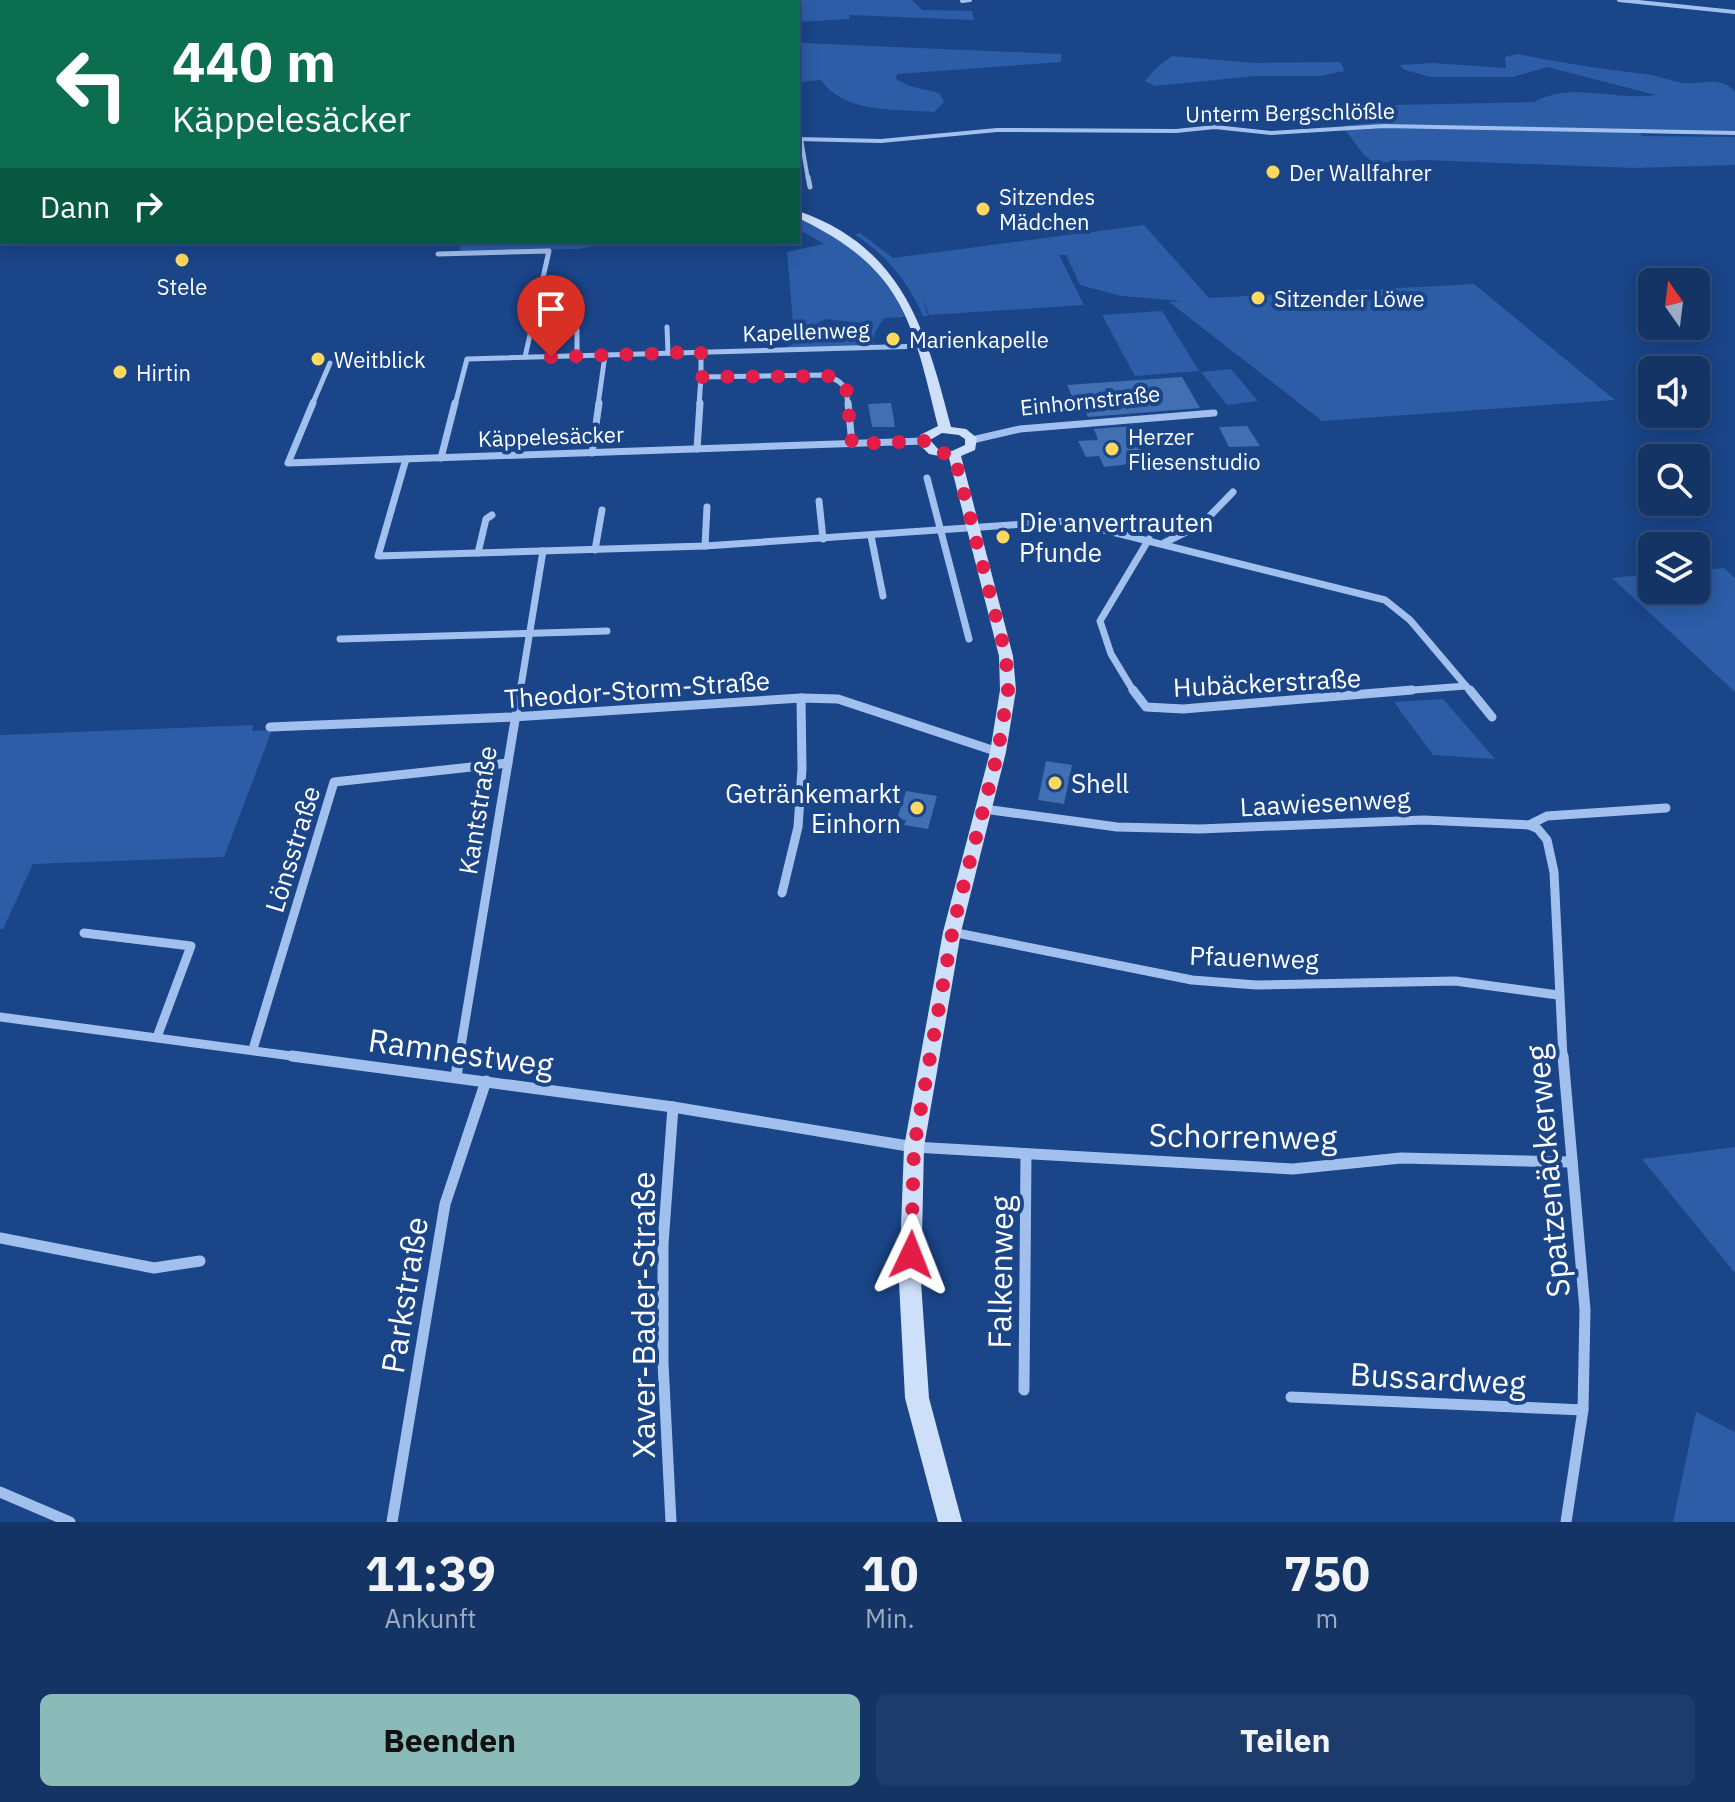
<!DOCTYPE html>
<html lang="de">
<head>
<meta charset="utf-8">
<style>
	body { margin:0; font-family:"IBM Plex Sans",sans-serif; background:#1d3c6c; color:#f1f3f6; height:100vh; display:flex; flex-direction:column; font-size:30px; white-space:nowrap }
	* { box-sizing:border-box; margin:0 }
	p { font-size:26px; color:#9daabf }
	.icon { flex:none; width:44px; height:44px; fill:none; stroke:currentColor; stroke-width:2; stroke-linecap:round; stroke-linejoin:round }
	.map { position:relative; height:1522px; overflow:hidden }
	.drawer { display:flex; flex-direction:column; background:#143466; flex:1 }
	.drawer>* { flex:none }
	.hud { position:absolute; left:0px; top:0px; width:800px; height:244px; box-shadow:0 4px 20px #0003,0 0 0 2px #334f7a; background:#0b6e4f; color:#fff; overflow:hidden }
	.needle { width:52px; rotate:346deg }
	.buttons { position:absolute; left:1638px; top:268px; display:grid; gap:16px }
	.buttons a { display:grid; place-items:center; width:72px; height:72px; border-radius:12px; background:#143466; box-shadow:0 4px 20px #0003,0 0 0 2px #334f7a; font-size:40px }
	.pin { position:absolute; display:grid; place-items:center; width:68px; height:68px; color:#fff; margin:-82px -34px; border-radius:50% 50% 50% 0; rotate:-45deg; box-shadow:0 0 8px #0007 }
	.pin .icon { rotate:45deg }
	.me { position:absolute; width:88px; margin:-44px; rotate:2deg; stroke-linejoin:round; filter:drop-shadow(0 0 6px #0008) }
	.turn { display:flex; align-items:center; gap:28px; height:168px; padding:0 40px; font-size:36px }
	.turn .icon { width:104px; height:104px; stroke-width:2.5 }
	.turn b { display:block; font-size:56px; line-height:68px }
	.then { display:flex; align-items:center; height:76px; padding:0 40px; background:#0003; gap:16px; font-size:30px }
	.eta { display:flex; justify-content:space-evenly; align-items:center; height:136px; text-align:center }
	.eta b { font-size:48px; font-weight:700; line-height:56px }
	.action { display:flex; gap:16px; margin-top:auto; padding:16px 40px }
	.action a { flex:1; height:92px; border-radius:12px; background:#8bbbb9; color:#111; font-size:32px; font-weight:700; line-height:92px; text-align:center }
	.action a+a { background:#1d3c6c; color:#f1f3f6 }
	.map>svg:first-child { display:block }
	.green { fill:#2c5da6 }
	.building { fill:#426fb1 }
	.lines { fill:none; stroke-linecap:round; stroke-linejoin:round }
	.minor-far4 { stroke:#a2c0ed; stroke-width:4 }
	.minor-far3 { stroke:#a2c0ed; stroke-width:5 }
	.minor-far2 { stroke:#a2c0ed; stroke-width:7 }
	.minor-far1 { stroke:#a2c0ed; stroke-width:9 }
	.minor { stroke:#a2c0ed; stroke-width:11 }
	.secondary { fill:#cedff9; fill-rule:evenodd }
	.route { stroke:#e11d48; stroke-width:14; stroke-dasharray:0 25.2 }
	.poi-dot { fill:#ffd85d; stroke:#1a4588; stroke-width:3 }
	.labels { text-anchor:middle; dominant-baseline:central; stroke-width:8; stroke-linejoin:round; paint-order:stroke }
	.far-street-label { font-size:22px; fill:#fff; stroke:#1a4588 }
	.far-poi-label { font-size:22px; fill:#fff; stroke:#1a4588; text-anchor:start }
	.poi-label { font-size:26px; fill:#fff; stroke:#1a4588; text-anchor:start }
	.street-label { font-size:26px; fill:#fff; stroke:#1a4588 }
	.near-street-label { font-size:32px; fill:#fff; stroke:#1a4588 }
</style>
</head>
<body>
<div class="map">
<svg width="1735" height="1522" viewBox="0 0 1735 1522">
	<rect width="100%" height="100%" fill="#1a4588"/>
	<g class="green">
		<polygon points="682,0 912,0 922,10 972,11 974,20 850,15 849,19 798,22 798,2"/>
		<path d="M798 29 803 43 1061 54V62L897 74 896 79 910 86 939 93 944 102 934 112C897 109 844 114 821 80L798 82Z"/>
		<path d="M1518 54C1561 63 1603 69 1646 74 1659 76 1671 81 1683 83 1703 85 1719 75 1735 92V132L1638 130 1642 136 1735 137V165L1634 168 1423 160 1374 163 1364 155 1342 126 1378 122 1392 105 1534 102C1570 81 1616 101 1656 95L1547 67 1513 77H1430L1405 70 1399 65 1433 63 1506 68 1505 57Z"/>
		<polygon points="1172,56 1254,63 1340,62 1345,71 1320,76 1256,76 1155,86 1145,81 1157,67"/>
		<path d="M798 218C846 239 884 268 905 317L884 318 875 332 873 346 783 349 799 341 856 338 863 332 861 323 826 319 794 334 787 252 824 244 798 229Z"/>
		<path d="M1144 225 1209 298 1474 284 1615 400 1322 421 1169 302 1181 301 1121 296 1080 285 1066 255H1059L1084 305 929 315 923 297 928 316H923C908 282 887 255 855 235L860 233 893 258Z"/>
		<polygon points="461,242 618,242 578,249 460,251"/>
		<polygon points="1162,311 1199,371 1135,376 1102,315"/>
		<polygon points="1231,369 1258,401 1227,405 1201,372"/>
		<polygon points="1724,568 1735,578 1735,692 1612,578 1652,574 1652,590 1696,590 1696,571"/>
		<polygon points="1443,699 1495,759 1433,755 1394,702"/>
		<polygon points="253,725 252,731 272,730 224,857 33,864 3,929 0,929 0,735"/>
		<polygon points="1735,1147 1735,1273 1642,1159"/>
		<polygon points="1696,1412 1735,1432 1735,1522 1673,1522"/>
	</g>
	<g class="building">
		<polygon points="1182,377 1200,408 1088,417 1080,401 1074,401 1067,385"/>
		<polygon points="891,403 895,427 872,427 868,404"/>
		<polygon points="1132,426 1147,462 1104,467 1099,456 1086,457 1078,441 1098,440 1094,429"/>
		<polygon points="1247,426 1260,446 1229,447 1219,427"/>
		<polygon points="1046,761 1072,765 1064,804 1038,800"/>
		<polygon points="906,791 937,796 928,829 904,825 906,820 897,819"/>
	</g>
	<g class="lines">
		<g class="minor-far4">
			<polyline points="439,0 446,2"/>
			<polyline points="592,0 598,2"/>
			<polyline points="1619,0 1735,12"/>
			<polyline points="89,1 148,2"/>
			<polyline points="962,1 970,0"/>
			<polyline points="798,139 881,141 997,130 1176,131 1215,127 1271,133 1384,126 1735,133"/>
			<polyline points="801,139 808,179"/>
		</g>
		<g class="minor-far3">
			<polyline points="808,177 810,187"/>
			<polyline points="438,254 549,251 525,357"/>
			<polyline points="667,327 668,353"/>
			<polyline points="577,330 577,356"/>
			<polyline points="701,352 701,377"/>
			<polyline points="312,405 330,363"/>
			<polyline points="455,405 467,359 924,346"/>
			<polyline points="598,405 605,355"/>
			<path d="M699 405 701 377 824 375C843 381 846 385 848 405"/>
		</g>
		<g class="minor-far2">
			<polyline points="313,403 288,463 924,441"/>
			<polyline points="848,403 852,444"/>
			<polyline points="972,440 1020,429 1214,413"/>
			<polyline points="697,449 700,403"/>
			<polyline points="592,453 599,403"/>
			<polyline points="441,458 455,403"/>
			<polyline points="406,459 378,556 705,546 1068,521 1385,600 1410,620 1471,692"/>
			<polyline points="927,478 969,639"/>
			<polyline points="819,501 823,539"/>
			<polyline points="871,536 883,596"/>
			<polyline points="1164,543 1202,524 1233,492"/>
			<polyline points="705,546 707,507"/>
			<polyline points="595,550 602,510"/>
			<polyline points="478,553 486,519 492,515"/>
			<polyline points="340,639 607,631"/>
			<polyline points="520,692 543,551"/>
			<polyline points="1134,692 1111,654 1100,621 1149,539"/>
			<polyline points="1387,692 1466,686"/>
		</g>
		<g class="minor-far1">
			<polyline points="1133,690 1146,707 1183,709 1412,690"/>
			<polyline points="1470,690 1492,717"/>
			<polyline points="270,727 513,717 801,698 838,699 998,752"/>
			<polyline points="984,809 1117,827 1200,829 1424,820 1529,825 1547,816 1666,808"/>
			<polyline points="1529,825 1538,829 1547,840 1554,872 1563,1058"/>
			<polyline points="782,893 798,827 802,769 801,698"/>
			<polyline points="952,932 1192,980 1256,985 1455,981 1558,995"/>
			<polyline points="84,933 191,946 157,1037"/>
			<polyline points="0,1017 307,1058"/>
			<polyline points="253,1049 334,782 508,763"/>
			<polyline points="459,1058 520,690"/>
		</g>
		<g class="minor">
			<polyline points="292,1056 673,1107 914,1147 1293,1169 1401,1158 1572,1162"/>
			<polyline points="1563,1056 1585,1310 1583,1410 1566,1522"/>
			<polyline points="456,1077 459,1056"/>
			<polyline points="0,1238 154,1268 200,1261"/>
			<polyline points="1024,1390 1026,1155"/>
			<polyline points="1291,1397 1583,1410"/>
			<polyline points="0,1492 70,1522"/>
			<polyline points="392,1522 445,1204 486,1081"/>
			<polyline points="671,1522 663,1363 663,1244 673,1107"/>
		</g>
		<path class="secondary" d="M798 211C903 247 926 330 951 427L966 429 977 438 975 450 961 456 1013 656 1016 690 1006 752 961 932 924 1147 921 1282 929 1398 962 1522H938L905 1398 899 1282 904 1147 943 932 990 752 1000 690 999 656 949 458 929 454 918 443 920 435 938 426C912 320 903 268 798 218ZM942 433 959 435 965 439V445L952 451 938 449 930 440Z"/>
	</g>
	<g class="lines">
		<polyline class="route" points="551,357 701,352 701,377 831,376 846,386 852,444 924,441 931,451 954,455 1006,656 1008,690 998,752 954,923 914,1147 911,1255"/>
	</g>
	<g class="poi-dot">
		<circle cx="1273" cy="172" r="8"/>
		<circle cx="983" cy="209" r="8"/>
		<circle cx="182" cy="260" r="8"/>
		<circle cx="1258" cy="298" r="8"/>
		<circle cx="893" cy="339" r="8"/>
		<circle cx="318" cy="359" r="8"/>
		<circle cx="120" cy="372" r="8"/>
		<circle cx="1112" cy="449" r="8"/>
		<circle cx="1003" cy="537" r="8"/>
		<circle cx="1055" cy="783" r="8"/>
		<circle cx="917" cy="808" r="8"/>
	</g>
	<g class="labels">
		<g class="far-street-label">
			<text transform="translate(1290 112) rotate(-1)">Unterm Bergschlößle</text>
			<text transform="translate(806 331) rotate(-2)">Kapellenweg</text>
			<text transform="translate(1090 400) rotate(-6)">Einhornstraße</text>
			<text transform="translate(551 436) rotate(-2)">Käppelesäcker</text>
		</g>
		<g class="far-poi-label">
			<text x="1289" y="172">Der Wallfahrer</text>
			<text x="999" y="196">Sitzendes<tspan x="999" dy="25">Mädchen</tspan></text>
			<text x="182" y="286" text-anchor="middle">Stele</text>
			<text x="1274" y="298">Sitzender Löwe</text>
			<text x="909" y="339">Marienkapelle</text>
			<text x="334" y="359">Weitblick</text>
			<text x="136" y="372">Hirtin</text>
			<text x="1128" y="436">Herzer<tspan x="1128" dy="25">Fliesenstudio</tspan></text>
		</g>
		<g class="poi-label">
			<text x="1019" y="522">Die anvertrauten<tspan x="1019" dy="30">Pfunde</tspan></text>
			<text x="1071" y="783">Shell</text>
			<text x="901" y="793" text-anchor="end">Getränkemarkt<tspan x="901" dy="30">Einhorn</tspan></text>
		</g>
		<g class="street-label">
			<text transform="translate(1267 682) rotate(-3)">Hubäckerstraße</text>
			<text transform="translate(637 689) rotate(-4)">Theodor-Storm-Straße</text>
			<text transform="translate(1325 802) rotate(-3)">Laawiesenweg</text>
			<text transform="translate(477 810) rotate(-81)">Kantstraße</text>
			<text transform="translate(292 849) rotate(-73)">Lönsstraße</text>
			<text transform="translate(1254 957) rotate(2)">Pfauenweg</text>
		</g>
		<g class="near-street-label">
			<text transform="translate(461 1052) rotate(8)">Ramnestweg</text>
			<text transform="translate(1243 1136) rotate(1)">Schorrenweg</text>
			<text transform="translate(1547 1171) rotate(-95)">Spatzenäckerweg</text>
			<text transform="translate(1000 1272) rotate(-89)">Falkenweg</text>
			<text transform="translate(404 1295) rotate(-81)">Parkstraße</text>
			<text transform="translate(643 1315) rotate(-90)">Xaver-Bader-Straße</text>
			<text transform="translate(1438 1378) rotate(3)">Bussardweg</text>
		</g>
	</g>
</svg>
<div class="buttons">
<a><svg class="needle" viewBox="-14 -14 28 28"><path d="M0-13l5 13h-10z" fill="#e53935"/><path d="M0 13l5-13h-10z" fill="#9daabf"/></svg></a>
<a><svg class="icon" aria-label="sound" viewBox="0 0 24 24"><path d="M4 9h4l5-4v14l-5-4H4zM17 9q2 3 0 6"/></svg></a>
<a><svg class="icon" aria-label="search" viewBox="0 0 24 24"><circle cx="10" cy="10" r="6"/><path d="M15 15l6 6"/></svg></a>
<a><svg class="icon" aria-label="layers" viewBox="0 0 24 24"><path d="M12 4l9 5-9 5-9-5zM3 14l9 5 9-5"/></svg></a>
</div>
<div class="pin" style="left:551px;top:357px;background:#d93025"><svg class="icon" aria-label="arrive" viewBox="0 0 24 24"><path d="M6 21V4h12l-3 4 3 4H6"/></svg></div>
<svg class="me" style="left:911px;top:1255px" viewBox="-20 -20 40 40"><path d="M0-17L14 15 0 8-14 15z" fill="#e11d48" stroke="#fff" stroke-width="4"/></svg>
<div class="hud">
<div class="turn"><svg class="icon" aria-label="left" viewBox="0 0 24 24"><path d="M17 20v-9H6M10 6l-5 5 5 5"/></svg><div><b>440 m</b>Käppelesäcker</div></div>
<div class="then">Dann<svg class="icon" aria-label="right" viewBox="0 0 24 24"><path d="M7 20v-9h11M14 6l5 5-5 5"/></svg></div>
</div>
</div>
<section class="drawer">
<div class="eta">
<div><b>11:39</b><p>Ankunft</p></div>
<div><b>10</b><p>Min.</p></div>
<div><b>750</b><p>m</p></div>
</div>
<div class="action"><a>Beenden</a><a>Teilen</a></div>
</section>
</body>
</html>
